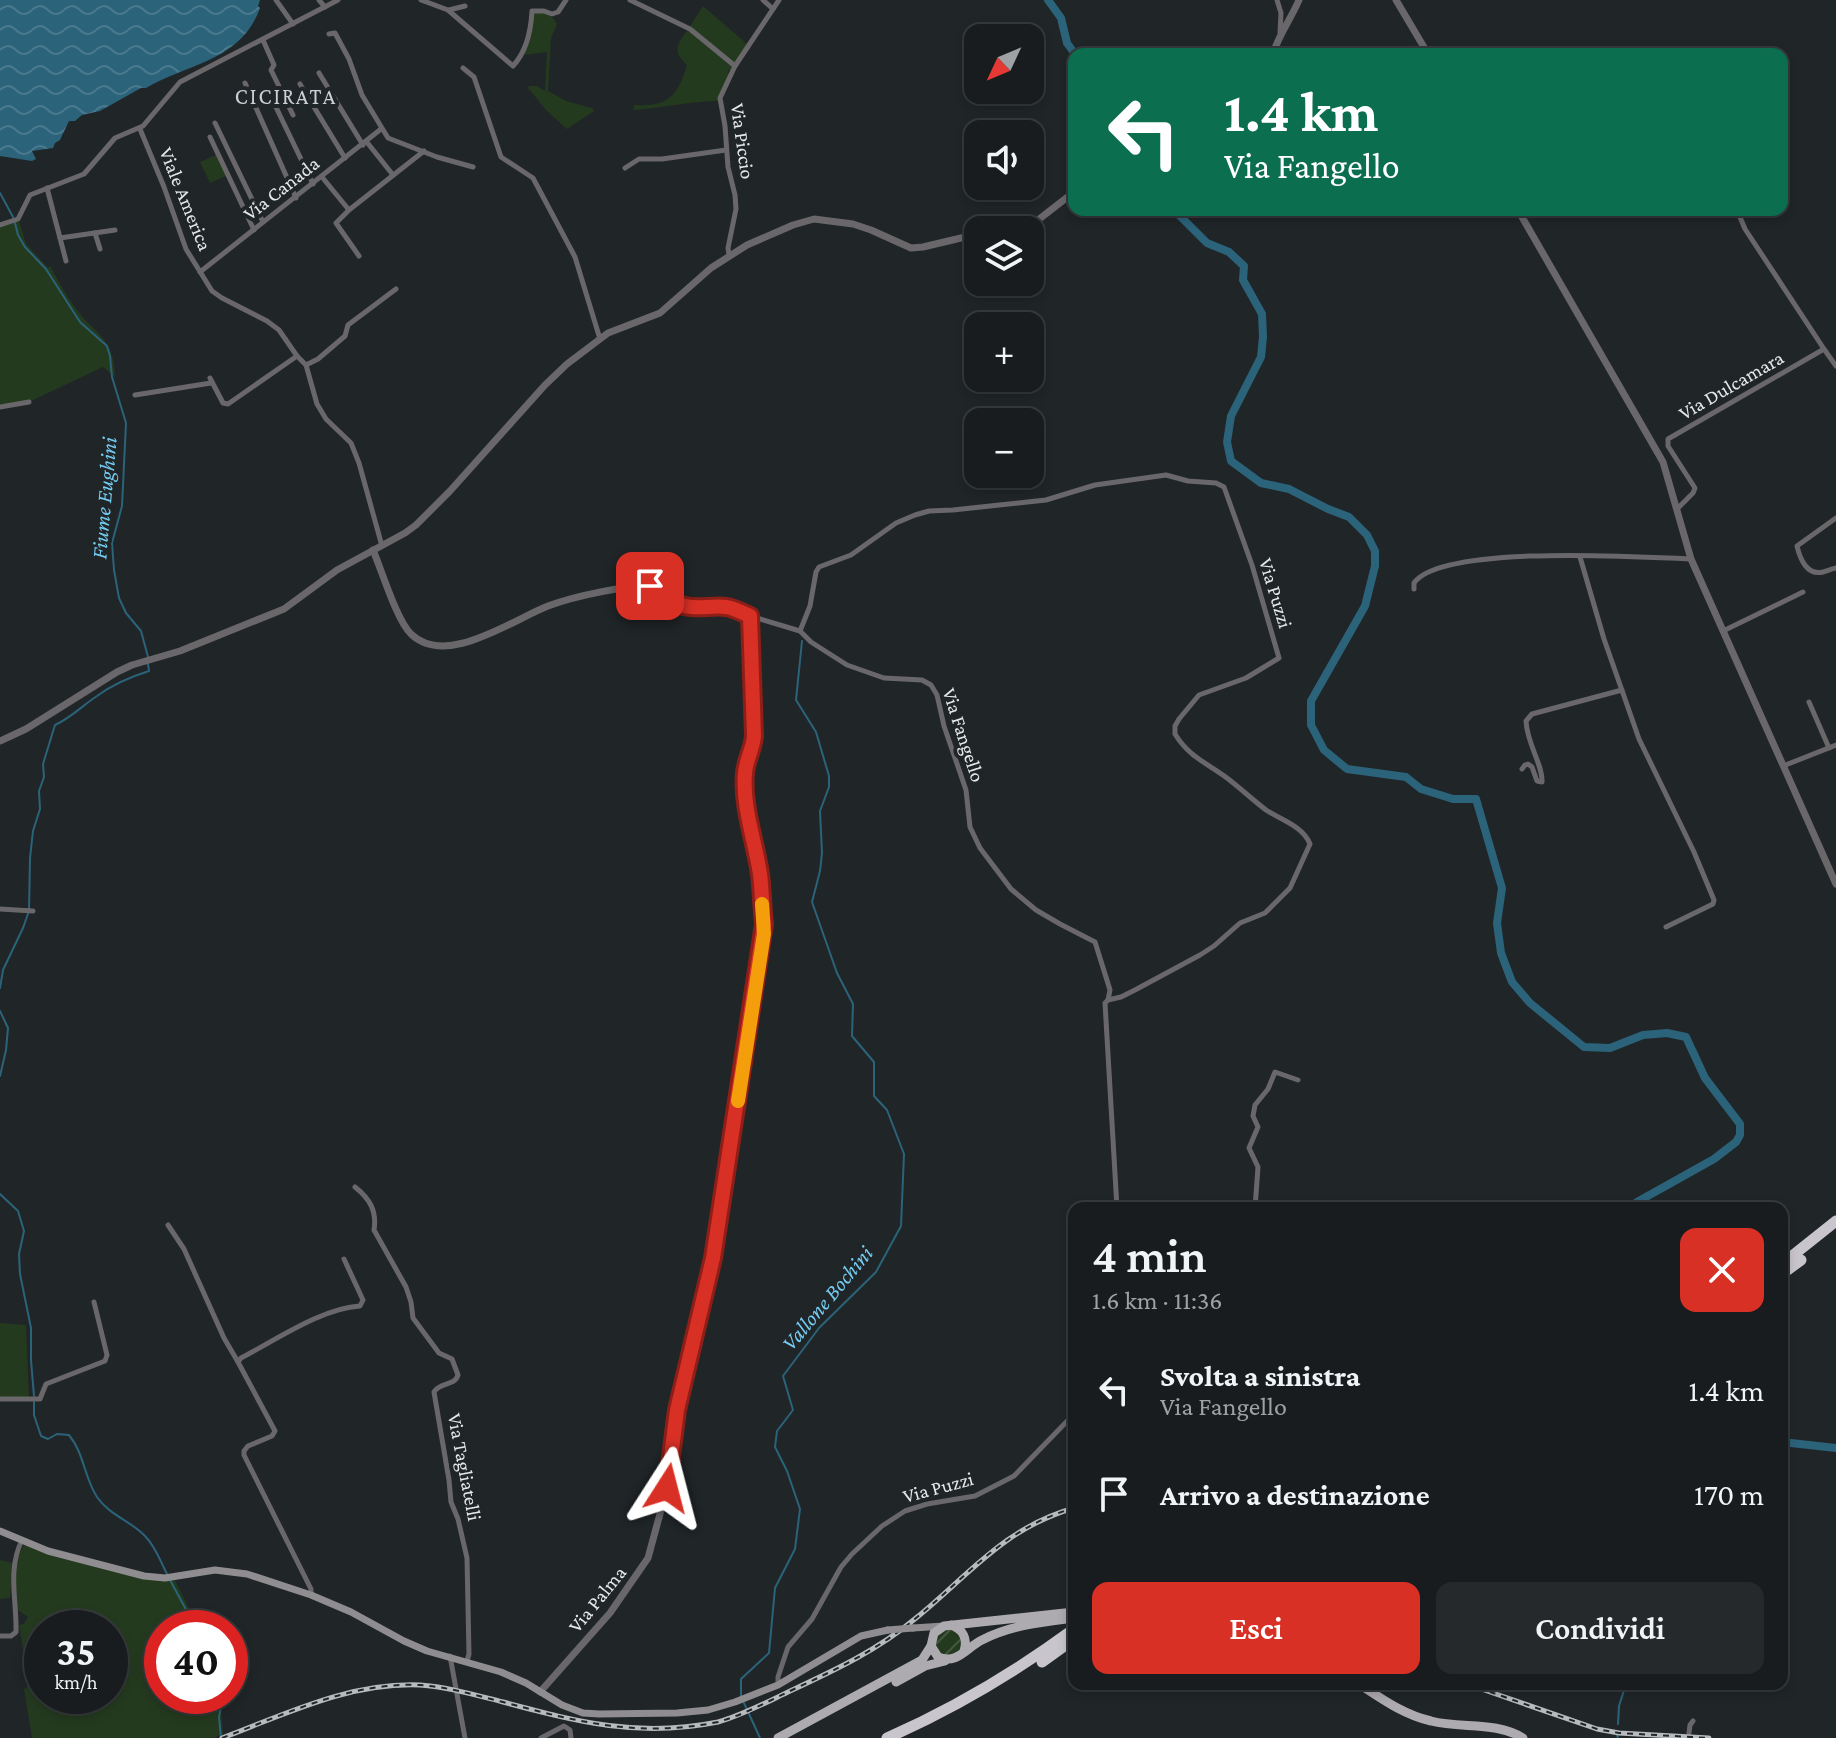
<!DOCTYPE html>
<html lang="it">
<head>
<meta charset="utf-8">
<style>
	body { margin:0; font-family:"Crimson Pro",serif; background:#25292b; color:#f1f3f6; height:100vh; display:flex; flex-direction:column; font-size:30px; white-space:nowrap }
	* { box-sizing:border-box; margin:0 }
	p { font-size:26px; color:#9fa1a4 }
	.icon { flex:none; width:44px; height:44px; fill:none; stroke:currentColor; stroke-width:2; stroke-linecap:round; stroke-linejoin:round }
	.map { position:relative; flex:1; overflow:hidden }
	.panel { position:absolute; left:1068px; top:1202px; width:720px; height:488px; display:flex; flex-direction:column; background:#181c1e; border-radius:16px; box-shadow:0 4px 12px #0003,0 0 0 2px #363a3c }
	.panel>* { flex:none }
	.top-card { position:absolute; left:1068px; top:48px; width:720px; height:168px; border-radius:16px; box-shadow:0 4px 12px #0003,0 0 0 2px #363a3c; background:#0b6e4f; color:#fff; overflow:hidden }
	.needle { width:52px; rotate:226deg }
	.fabs { position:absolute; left:964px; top:24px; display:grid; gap:16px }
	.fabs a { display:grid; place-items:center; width:80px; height:80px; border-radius:16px; background:#181c1e; box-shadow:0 4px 12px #0003,0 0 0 2px #363a3c; font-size:40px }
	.speed { position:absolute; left:24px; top:1610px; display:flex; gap:16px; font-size:40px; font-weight:700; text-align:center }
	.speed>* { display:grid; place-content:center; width:104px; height:104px; border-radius:50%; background:#181c1e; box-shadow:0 4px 12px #0003,0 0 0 2px #363a3c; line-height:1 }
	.speed small { font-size:20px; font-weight:400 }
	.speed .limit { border:12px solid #d22; background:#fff; color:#111 }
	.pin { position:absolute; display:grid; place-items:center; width:68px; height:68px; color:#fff; margin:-34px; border-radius:16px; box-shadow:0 4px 12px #0006 }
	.me { position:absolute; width:88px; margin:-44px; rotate:9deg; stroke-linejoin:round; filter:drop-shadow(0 0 6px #0008) }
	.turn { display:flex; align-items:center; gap:28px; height:168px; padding:0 24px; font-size:36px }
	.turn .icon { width:104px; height:104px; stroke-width:2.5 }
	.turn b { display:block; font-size:56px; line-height:68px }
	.round { display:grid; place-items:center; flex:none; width:84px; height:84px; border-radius:16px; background:#25292b }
	.headline { display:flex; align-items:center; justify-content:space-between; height:136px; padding:0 24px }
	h1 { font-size:48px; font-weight:600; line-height:60px }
	.action { display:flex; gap:16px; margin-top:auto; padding:16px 24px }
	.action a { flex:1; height:92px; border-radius:16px; background:#d93025; color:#fff; font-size:32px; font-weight:600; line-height:92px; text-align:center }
	.action a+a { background:#25292b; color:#f1f3f6 }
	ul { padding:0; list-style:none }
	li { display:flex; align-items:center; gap:24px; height:104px; padding:0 24px }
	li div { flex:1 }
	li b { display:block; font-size:30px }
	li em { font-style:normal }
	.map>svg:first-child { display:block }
	.grass { fill:#243a1f; fill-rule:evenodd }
	.garden { fill:url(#garden-furrows) }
	.water { fill:url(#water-waves) }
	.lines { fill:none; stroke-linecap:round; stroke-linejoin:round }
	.stream { stroke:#2b637a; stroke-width:2 }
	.river { stroke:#2b637a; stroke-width:8 }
	.minor { stroke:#69676a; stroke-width:5 }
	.tertiary { stroke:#69676a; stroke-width:7 }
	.secondary { stroke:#908d91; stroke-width:7 }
	.primary { stroke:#aeabb0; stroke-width:9 }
	.motorway { stroke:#c9c5cc; stroke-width:11 }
	.rail-casing { stroke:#b8bbbe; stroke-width:5 }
	.rail { stroke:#202528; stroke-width:2; stroke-dasharray:6; stroke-linecap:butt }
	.secondary-bridge { stroke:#908d91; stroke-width:7 }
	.route-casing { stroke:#8d1f18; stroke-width:20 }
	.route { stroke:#d93025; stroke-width:14 }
	.slow { stroke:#f59e0b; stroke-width:14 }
	.labels { text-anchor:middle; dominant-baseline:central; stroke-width:8; stroke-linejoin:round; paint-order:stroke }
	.street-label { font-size:20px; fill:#e5e8eb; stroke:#202528 }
	.neighbourhood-label { font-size:22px; letter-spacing:2px; fill:#c9cfd4; stroke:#202528 }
	.water-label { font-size:22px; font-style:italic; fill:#75ccf2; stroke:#202528 }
</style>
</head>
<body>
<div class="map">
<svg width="1836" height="1738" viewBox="0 0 1836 1738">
	<defs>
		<pattern id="garden-furrows" width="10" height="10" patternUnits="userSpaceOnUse" patternTransform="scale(2)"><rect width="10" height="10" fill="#243a1f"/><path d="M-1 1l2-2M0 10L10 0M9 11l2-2" fill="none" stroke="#445640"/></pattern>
		<pattern id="water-waves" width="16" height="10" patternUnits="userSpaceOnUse" patternTransform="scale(2)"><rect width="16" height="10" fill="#2b637a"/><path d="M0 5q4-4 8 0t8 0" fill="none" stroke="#4a798d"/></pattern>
	</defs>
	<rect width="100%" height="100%" fill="#202528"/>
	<g class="grass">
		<polygon points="703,6 747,44 735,63 732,62 689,28"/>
		<path d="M534 12C544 12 553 15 557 24L551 38 548 91 566 101 592 108 594 111 567 129 547 111 528 88 529 86H537L545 91 547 52 523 55Z"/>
		<path d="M688 29 732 66 731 71 729 70 727 72 730 74 718 101C692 101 662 108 634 110V105C668 107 678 96 687 65 671 50 678 44 688 29Z"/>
		<polygon points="216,155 226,176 210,183 200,162"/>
		<path d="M19 221 26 244 48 268 50 266C58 280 65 294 74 306 95 336 114 336 115 377L103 367 31 401 0 406V227Z"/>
		<polygon points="0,1323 26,1325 29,1400 0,1398"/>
		<path d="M24 1545 42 1552 174 1579C183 1595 190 1612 200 1628H162V1696H225L221 1710 223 1734 214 1738H32L24 1689 27 1688V1685L29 1684 19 1625 24 1624 28 1617 18 1610 16 1605V1560ZM42 1628H110V1696H42Z"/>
		<polygon points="0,1560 12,1563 10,1598 0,1599"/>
	</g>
	<polygon class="garden" points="954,1629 963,1639 962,1649 954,1656 944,1657 933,1645 940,1630"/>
	<path class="water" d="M0 0H260L258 6 260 8C241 61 189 63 146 88H141L100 111 82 115 75 121H69L60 140 55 143 53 148 32 151 36 159 32 161 0 156Z"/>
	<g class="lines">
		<g class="stream">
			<polyline points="0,193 13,217"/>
			<polyline points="15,223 18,235 25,247 46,269 80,322 107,346 110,356 112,377 126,423 122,506 112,543 114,570 119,598 126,613 141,631 148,657"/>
			<path d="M0 988 3 970 23 928 29 911 30 858 33 831 40 809 39 791 44 777 43 764 55 725C71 718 83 705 97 696 113 684 130 677 149 671L148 664"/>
			<polyline points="0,1011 8,1028 6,1050 0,1076"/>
			<polyline points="0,1194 18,1211 24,1231 19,1254 20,1274 31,1328 31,1360 34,1396"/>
			<path d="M34 1402V1415L41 1436 48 1439 57 1434 69 1435C84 1453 84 1477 97 1497 109 1515 131 1521 145 1536 156 1547 160 1561 167 1574"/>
			<polyline points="170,1580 196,1628"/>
			<polyline points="741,1697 741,1679 769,1653 775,1588 795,1549 800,1509 787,1471 775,1447 777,1431 793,1410 783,1376 819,1328 876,1272 901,1226 904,1154 887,1110 874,1096 874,1062 852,1036 853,1004 837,973 812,902 820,871 822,853 820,811 829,787 829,776 816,732 796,700 802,641"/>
			<polyline points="744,1703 760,1738"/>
			<polyline points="1618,1724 1619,1706 1626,1684"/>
			<polyline points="1617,1735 1618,1738"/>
			<polyline points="221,1738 219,1717 223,1696"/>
		</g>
		<g class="river">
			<polyline points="1048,0 1061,18 1067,43 1075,54"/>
			<polyline points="1174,210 1207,243 1229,252 1244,266 1243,280 1262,314 1263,337 1261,357 1231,416 1227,442 1231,461 1261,483 1289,489 1328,509 1349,517 1367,535 1375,551 1375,566 1365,606 1311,701 1311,725 1324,750 1347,769 1406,777 1421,789 1453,799 1476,799 1502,888 1497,923 1501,953 1512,982 1530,1003 1584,1047 1610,1048 1643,1035 1667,1033 1686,1037 1705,1078 1740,1124 1740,1135 1736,1142 1714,1159 1637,1202 1630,1208"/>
			<polyline points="1782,1442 1836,1448"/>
		</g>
		<g class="minor">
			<polyline points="276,0 293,24"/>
			<polyline points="319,0 325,7"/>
			<path d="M421 0 448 10 513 66C526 52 531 30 532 11H544L552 14 558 12 566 0"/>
			<polyline points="630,0 690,29 735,66"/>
			<polyline points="763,0 773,9"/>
			<polyline points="1277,0 1281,13 1280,33"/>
			<polyline points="449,10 465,6"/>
			<polyline points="329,34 335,33 349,59 362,95 388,138 437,157 473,167"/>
			<polyline points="263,40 274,65 271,70 293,115"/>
			<polyline points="463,68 474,77 501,157 533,178 575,257 600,339"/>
			<polyline points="319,73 363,145"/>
			<polyline points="245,83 296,198"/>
			<polyline points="300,84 345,158"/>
			<polyline points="273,101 313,184"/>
			<polyline points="215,123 263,222"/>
			<polyline points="140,129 164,187 186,249 212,291 222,298 267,321 279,330 297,356 306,365 317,404 326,419 351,443 359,463 382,546"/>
			<polyline points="210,137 254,230"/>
			<polyline points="366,141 393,175"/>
			<polyline points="625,168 639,159 662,159 726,150"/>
			<polyline points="322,177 349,210 424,151"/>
			<polyline points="47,188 66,261"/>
			<polyline points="349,210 336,223 359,256"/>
			<polyline points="1737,210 1745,229 1824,349"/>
			<polyline points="0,225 18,219 30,195 84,174 115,138 143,126 180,82 338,0"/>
			<polyline points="95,233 100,249"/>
			<polyline points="60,238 115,230"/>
			<polyline points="729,255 728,248 736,209 735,195 728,167 725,126 720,98 735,66 779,0"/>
			<polyline points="200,272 381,129"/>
			<polyline points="306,365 318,359 345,336 348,325 396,289"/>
			<polyline points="210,378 223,403 228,404 297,356"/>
			<polyline points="135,395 211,383"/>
			<polyline points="0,407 29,402"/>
			<polyline points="1677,509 1693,493 1695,488 1668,446 1668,439 1824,349 1836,366"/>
			<path d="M1836 518 1797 546C1800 559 1807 576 1823 572 1827 571 1831 569 1836 568"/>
			<polyline points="1580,557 1604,639 1639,739 1694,852 1714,900 1713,904 1666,927"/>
			<path d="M1414 589V583C1441 544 1642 557 1691 559"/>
			<polyline points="750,616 800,631 811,642 847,665 884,678 922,680 931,685 937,695 944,726 966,790 970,827 980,848 1011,889 1036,910 1060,924 1095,942 1110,990 1108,1000"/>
			<path d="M800 631 810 606 816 572 819 567 851 555 896 523 915 515 929 511 953 510 1046 500 1095 485 1166 475 1188 481 1216 483 1224 487 1252 565 1279 658 1246 678 1199 695 1179 719 1175 726V734C1189 757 1207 763 1227 778 1240 788 1253 800 1266 810 1281 820 1303 826 1310 844L1290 888 1265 913 1240 923 1214 946 1200 955 1135 990 1121 997 1108 1000 1105 1003 1117 1208"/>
			<polyline points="1723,631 1803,592"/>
			<polyline points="1809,702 1829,748"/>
			<polyline points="1783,766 1836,745"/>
			<path d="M1522 769 1525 765 1528 764 1532 767 1537 781 1542 782C1543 765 1527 744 1526 721L1532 714 1622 690"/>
			<polyline points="0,909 33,911"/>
			<path d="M355 1187C370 1199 377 1211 374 1230L406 1287 411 1302 413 1318 439 1353 452 1359 458 1375C455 1386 440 1382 434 1392L449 1480 451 1502 458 1519 467 1558 469 1654 467 1661"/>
			<polyline points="1255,1208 1258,1167 1249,1148 1258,1127 1253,1116 1255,1105 1268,1089 1275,1072 1298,1080"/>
			<polyline points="168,1225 184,1249 224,1338 238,1362"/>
			<polyline points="0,1399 40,1399 46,1384 105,1361 107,1355 94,1302"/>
			<path d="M311 1595V1589L244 1455V1451L248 1446 272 1436 275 1431 238 1362 241 1358C276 1340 322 1308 360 1306L363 1300 344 1259"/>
			<path d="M0 1636H11L16 1632C17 1601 7 1570 22 1540"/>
			<polyline points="450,1656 465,1738"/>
			<polyline points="778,1685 778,1677 788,1647 812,1619 841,1567 852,1554 882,1526 905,1511 927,1504 975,1496 1014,1476 1074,1414"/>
			<polyline points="1689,1733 1690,1725 1693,1721"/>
			<polyline points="541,1738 564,1726 570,1730 571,1738"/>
		</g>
		<g class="tertiary">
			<polyline points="1396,0 1428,54"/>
			<path d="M1273 54C1279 34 1291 19 1299 0"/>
			<polyline points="1518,210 1663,462 1691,559 1836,884"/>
			<polyline points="1002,230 1028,225 1038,220 1074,192"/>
			<path d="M373 550C382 571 397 621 411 634 446 668 512 620 548 606 572 597 632 583 656 587L673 602 680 604 692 607H728L750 616 754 736 753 748 745 771V792L760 874 764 924 713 1258 677 1410 667 1488 648 1558 610 1613 540 1692"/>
			<polyline points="0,741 26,729 117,672 132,665 180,651 284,609 337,570 405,533 416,525 450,491 545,385 567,364 608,333 660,313 711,268 747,245 793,225 814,219 853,224 871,230 911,248 923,247 978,234"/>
		</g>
		<g class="secondary">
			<polyline points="0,1531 48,1551 144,1576 165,1578 215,1570 247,1574 311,1595 351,1612 404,1641 427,1651 501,1672 526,1683 562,1705 583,1713 599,1714 677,1713 708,1710 735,1702 778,1685 861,1636 888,1630"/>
			<polyline points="913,1628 944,1626"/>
		</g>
		<g class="primary">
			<path d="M1074 1612 944 1626 934 1633 931 1646 938 1657C957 1665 966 1648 982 1640 1011 1625 1043 1622 1074 1618"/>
			<path d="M951 1625C963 1629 968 1639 964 1651"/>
			<polyline points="896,1682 925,1666 945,1661"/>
			<path d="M1359 1684C1382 1699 1404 1715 1431 1721 1462 1729 1495 1721 1523 1738"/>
			<polyline points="778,1738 922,1660 931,1646"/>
		</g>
		<g class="motorway">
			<polyline points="1782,1264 1836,1221"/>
			<polyline points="1782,1274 1801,1260"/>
			<polyline points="1042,1662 1074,1639"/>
			<path d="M887 1738C955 1708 1014 1673 1074 1629"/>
		</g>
		<g class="rail-casing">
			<g id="rail">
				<polyline points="1467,1684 1597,1729 1619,1733 1709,1738"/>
				<path d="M222 1738C286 1714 350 1682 420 1685 448 1687 475 1695 503 1702 578 1722 639 1738 718 1722 743 1715 767 1702 790 1691 835 1670 878 1650 916 1618 969 1575 1004 1528 1074 1508"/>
			</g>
		</g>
		<use href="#rail" class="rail"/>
		<polyline class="secondary-bridge" points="888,1630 913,1628"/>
	</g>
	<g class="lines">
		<g class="route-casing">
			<path id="route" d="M650 586C662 588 666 598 676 603 692 611 710 605 726 607 734 608 743 613 750 616L754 736C753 749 746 760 745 773 742 807 755 840 760 874 762 890 762 907 764 924L713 1258 677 1410 667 1488"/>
		</g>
		<use href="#route" class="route"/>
		<polyline class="slow" points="738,1101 764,934 762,904"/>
	</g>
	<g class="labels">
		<g class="street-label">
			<text transform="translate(743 141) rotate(82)">Via Piccio</text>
			<text transform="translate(281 188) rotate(-38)">Via Canada</text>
			<text transform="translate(186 199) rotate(68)">Viale America</text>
			<text transform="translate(1731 385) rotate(-30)">Via Dulcamara</text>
			<text transform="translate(1276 593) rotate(73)">Via Puzzi</text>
			<text transform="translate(964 735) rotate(72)">Via Fangello</text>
			<text transform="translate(465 1467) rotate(79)">Via Tagliatelli</text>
			<text transform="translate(938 1487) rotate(-15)">Via Puzzi</text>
			<text transform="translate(597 1599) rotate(-51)">Via Palma</text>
		</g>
		<g class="neighbourhood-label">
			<text x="286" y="96">CICIRATA</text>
		</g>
		<g class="water-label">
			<text transform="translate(104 498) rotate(-85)">Fiume Eughini</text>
			<text transform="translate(827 1298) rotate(-50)">Vallone Bochini</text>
		</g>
	</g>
</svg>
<div class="fabs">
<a><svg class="needle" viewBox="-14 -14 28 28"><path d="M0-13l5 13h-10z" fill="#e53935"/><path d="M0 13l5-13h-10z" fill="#9fa1a4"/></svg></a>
<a><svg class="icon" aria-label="sound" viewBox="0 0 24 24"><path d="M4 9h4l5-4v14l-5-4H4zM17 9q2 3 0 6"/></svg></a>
<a><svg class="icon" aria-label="layers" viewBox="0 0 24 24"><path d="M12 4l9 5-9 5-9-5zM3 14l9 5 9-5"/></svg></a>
<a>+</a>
<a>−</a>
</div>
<div class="speed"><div>35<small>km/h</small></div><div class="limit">40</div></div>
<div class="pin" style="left:650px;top:586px;background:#d93025"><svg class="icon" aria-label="arrive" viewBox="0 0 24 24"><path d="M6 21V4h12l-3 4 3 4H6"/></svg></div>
<svg class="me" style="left:667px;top:1488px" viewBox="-20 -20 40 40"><path d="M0-17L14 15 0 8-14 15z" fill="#d93025" stroke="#fff" stroke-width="4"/></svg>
<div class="top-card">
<div class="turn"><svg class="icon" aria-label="left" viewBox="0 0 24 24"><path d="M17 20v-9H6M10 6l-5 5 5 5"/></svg><div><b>1.4 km</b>Via Fangello</div></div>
</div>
<section class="panel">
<div class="headline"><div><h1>4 min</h1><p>1.6 km · 11:36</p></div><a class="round" style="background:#d93025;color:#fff"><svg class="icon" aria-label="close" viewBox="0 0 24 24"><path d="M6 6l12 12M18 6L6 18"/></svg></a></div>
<ul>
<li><svg class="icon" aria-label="left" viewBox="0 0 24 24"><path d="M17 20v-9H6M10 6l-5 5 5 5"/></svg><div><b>Svolta a sinistra</b><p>Via Fangello</p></div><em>1.4 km</em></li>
<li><svg class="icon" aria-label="arrive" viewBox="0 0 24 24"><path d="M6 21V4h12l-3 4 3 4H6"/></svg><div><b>Arrivo a destinazione</b></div><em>170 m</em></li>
</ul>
<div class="action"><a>Esci</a><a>Condividi</a></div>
</section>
</div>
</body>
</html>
